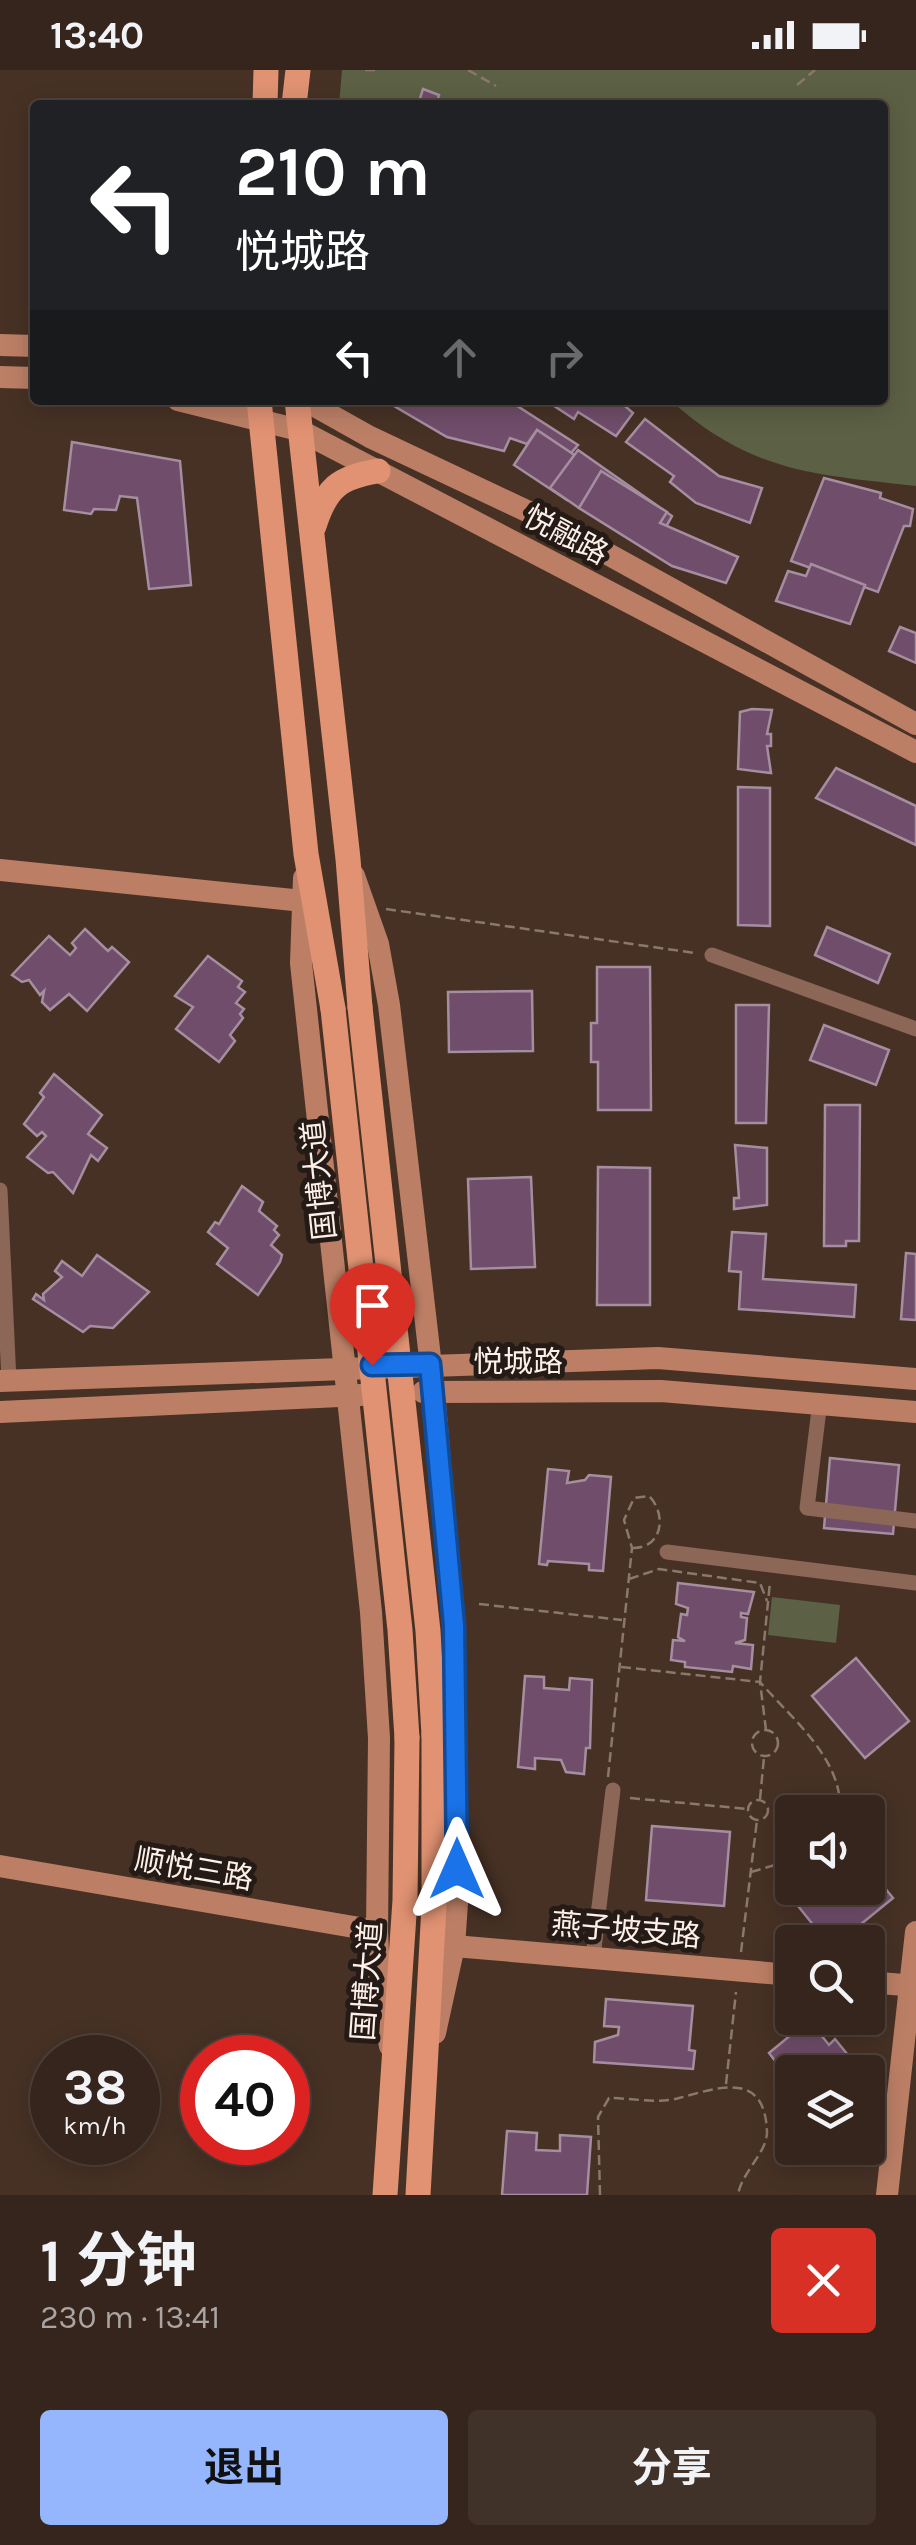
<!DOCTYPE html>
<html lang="zh">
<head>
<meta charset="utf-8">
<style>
	body { margin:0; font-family:Karla,"Noto Sans SC",sans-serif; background:#403129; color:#f1f3f6; height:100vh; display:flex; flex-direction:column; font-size:38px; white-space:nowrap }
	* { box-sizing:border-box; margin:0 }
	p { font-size:32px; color:#aaa5a3 }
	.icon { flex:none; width:55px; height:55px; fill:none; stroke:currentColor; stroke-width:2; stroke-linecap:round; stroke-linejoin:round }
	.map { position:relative; height:2125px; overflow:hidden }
	.side { display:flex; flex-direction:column; background:#35251c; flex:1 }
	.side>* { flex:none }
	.hud { position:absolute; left:30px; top:30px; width:858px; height:305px; border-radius:10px; box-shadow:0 5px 25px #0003,0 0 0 2px #4f423b; background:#202124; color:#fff; overflow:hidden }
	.controls { position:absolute; left:775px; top:1725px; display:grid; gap:20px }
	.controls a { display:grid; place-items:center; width:110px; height:110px; border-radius:10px; background:#35251c; box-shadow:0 5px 25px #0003,0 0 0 2px #4f423b; font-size:50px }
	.speed { position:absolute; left:30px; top:1965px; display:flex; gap:20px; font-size:50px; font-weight:700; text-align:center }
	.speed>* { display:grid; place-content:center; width:130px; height:130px; border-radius:50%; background:#35251c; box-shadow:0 5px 25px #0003,0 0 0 2px #4f423b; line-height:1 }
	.speed small { font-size:25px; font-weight:400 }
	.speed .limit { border:15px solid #d22; background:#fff; color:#111 }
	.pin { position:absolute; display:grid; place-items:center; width:85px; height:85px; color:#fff; margin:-102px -42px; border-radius:50% 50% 50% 0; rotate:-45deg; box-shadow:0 0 10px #0007 }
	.pin .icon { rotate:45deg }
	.me { position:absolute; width:110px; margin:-55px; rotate:0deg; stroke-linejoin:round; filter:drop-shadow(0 0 8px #0008) }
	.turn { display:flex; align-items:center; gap:35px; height:210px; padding:0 40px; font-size:45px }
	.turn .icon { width:130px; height:130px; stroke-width:2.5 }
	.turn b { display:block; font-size:70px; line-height:85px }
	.lanes { display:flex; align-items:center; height:95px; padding:0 40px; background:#0003; justify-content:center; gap:50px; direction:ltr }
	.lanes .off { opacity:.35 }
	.round { display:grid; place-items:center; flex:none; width:105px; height:105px; border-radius:10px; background:#403129 }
	.headline { display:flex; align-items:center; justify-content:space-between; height:170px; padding:0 40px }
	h1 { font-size:60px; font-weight:700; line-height:75px }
	.primary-button { display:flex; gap:20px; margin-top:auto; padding:20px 40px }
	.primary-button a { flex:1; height:115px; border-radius:10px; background:#95b6fd; color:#111; font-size:40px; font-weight:700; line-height:115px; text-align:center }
	.primary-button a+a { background:#403129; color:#f1f3f6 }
	.status { display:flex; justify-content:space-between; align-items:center; height:70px; padding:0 50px; background:#35251c; direction:ltr }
	.status svg { height:28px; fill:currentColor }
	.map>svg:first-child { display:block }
	.green { fill:#5c6145 }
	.building { fill:#704d6a; stroke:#a58ea0; stroke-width:2.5 }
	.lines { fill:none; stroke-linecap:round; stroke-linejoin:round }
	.path { stroke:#8a776d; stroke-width:2.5; stroke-dasharray:10 5; stroke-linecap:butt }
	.street { stroke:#8c6656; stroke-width:15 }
	.secondary { stroke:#bc7f66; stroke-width:22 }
	.primary { stroke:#e09272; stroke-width:25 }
	.primary-bridge { stroke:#e09272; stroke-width:25 }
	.route-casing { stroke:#114b97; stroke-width:25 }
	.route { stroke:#1a73e8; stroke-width:18 }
	.labels { text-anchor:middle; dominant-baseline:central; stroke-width:10; stroke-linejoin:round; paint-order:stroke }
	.street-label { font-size:30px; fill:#fef0e8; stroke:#251b16 }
</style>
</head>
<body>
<div class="status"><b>13:40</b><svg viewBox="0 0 49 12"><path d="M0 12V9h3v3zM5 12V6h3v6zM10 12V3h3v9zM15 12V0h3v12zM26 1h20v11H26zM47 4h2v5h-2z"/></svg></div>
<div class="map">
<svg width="916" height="2125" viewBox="0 0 916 2125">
	<rect width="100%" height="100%" fill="#473125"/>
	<g class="green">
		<path d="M342 0H916V416C813 404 752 403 670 330H882V35H339Z"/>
		<polygon points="772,1527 840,1535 836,1573 768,1565"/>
	</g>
	<g class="building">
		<polygon points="423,19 439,25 436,35 418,35"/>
		<polygon points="397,330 497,330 514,334 578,375 571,383 537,360 527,374 510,368 504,381 447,367 394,336"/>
		<polygon points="545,330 618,330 633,343 616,366 578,342 574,349"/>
		<polygon points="645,349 719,406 762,418 750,453 696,433 670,412 674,406 626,372"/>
		<polygon points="537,360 591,396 567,430 514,395"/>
		<polygon points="72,372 180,391 191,515 149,519 137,428 120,426 116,440 94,439 91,444 64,440"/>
		<polygon points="578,380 672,446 659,469 589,422 579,438 550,418"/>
		<polygon points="601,401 667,442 660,453 738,487 726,513 672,496 579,438"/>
		<polygon points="824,408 881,423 880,428 913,439 910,456 904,456 878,522 791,491"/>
		<polygon points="811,494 865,515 850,554 776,531 788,501 806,506"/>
		<polygon points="900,557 916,563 916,593 889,581"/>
		<polygon points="752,639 772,640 767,664 771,664 771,676 767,676 771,703 738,699 740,642"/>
		<polygon points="836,698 916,736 916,775 816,728"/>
		<polygon points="738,717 770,718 770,856 738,855"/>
		<polygon points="827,857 890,884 878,913 815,885"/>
		<polygon points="85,859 108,881 112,877 129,892 87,941 69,924 50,940 42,932 44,921 40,925 29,910 22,912 12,905 49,866 70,885 76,878 72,873"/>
		<polygon points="208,886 242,911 238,917 245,922 236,933 244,939 240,944 243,948 230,965 235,971 219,992 176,959 193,937 175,926"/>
		<polygon points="597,897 650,897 651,1040 598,1040 598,992 591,992 591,953 597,953"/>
		<polygon points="532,921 533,981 449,982 448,922"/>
		<polygon points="736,935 769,935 766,1053 736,1053"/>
		<polygon points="824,955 889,980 876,1015 810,990"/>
		<polygon points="54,1004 102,1045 88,1064 107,1078 98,1091 91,1085 73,1123 53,1102 48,1103 27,1087 46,1066 42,1062 37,1066 24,1054 44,1027 40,1023"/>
		<polygon points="825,1035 860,1035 859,1171 846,1171 846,1176 824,1176"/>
		<polygon points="735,1075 767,1078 767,1135 734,1139 734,1128 739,1128"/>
		<polygon points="598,1097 650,1098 650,1235 597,1235"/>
		<polygon points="531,1107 535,1197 471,1199 468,1109"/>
		<polygon points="242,1116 263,1132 259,1141 277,1156 274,1160 279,1165 271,1175 282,1185 280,1192 258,1225 217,1194 228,1178 208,1162 215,1152 219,1154"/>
		<polygon points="732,1162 766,1164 763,1209 856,1215 854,1247 739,1239 741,1202 729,1201"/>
		<polygon points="906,1183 916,1184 916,1250 901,1249"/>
		<polygon points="97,1185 149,1222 113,1258 90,1256 83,1262 33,1229 36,1224 44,1230 43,1224 62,1207 55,1201 62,1191 82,1206"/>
		<polygon points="830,1388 899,1395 893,1464 824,1458"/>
		<polygon points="548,1399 569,1401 567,1413 585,1410 589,1405 611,1407 603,1501 589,1500 589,1494 548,1491 547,1495 539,1494"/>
		<polygon points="678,1513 754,1522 748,1544 741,1543 741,1547 747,1548 745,1570 735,1573 753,1575 751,1599 733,1596 732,1602 685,1597 685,1592 671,1590 673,1570 685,1571 678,1567 681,1544 687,1545 688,1538 676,1534"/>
		<polygon points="856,1588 909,1651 865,1688 812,1626"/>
		<polygon points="525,1606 544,1607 544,1618 569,1620 570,1608 592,1610 590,1678 586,1678 584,1704 566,1702 561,1690 535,1688 535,1699 518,1697"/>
		<polygon points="652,1756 730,1762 724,1836 646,1830"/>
		<polygon points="868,1797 893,1828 839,1872 827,1872 798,1836 820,1818 868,1818"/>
		<polygon points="606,1929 693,1936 689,1980 695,1981 693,1999 594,1992 595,1972 618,1965 619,1957 604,1956"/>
		<polygon points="809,1950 829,1975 835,1969 848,1985 841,1991 850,2002 792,2002 792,2013 769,1983"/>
		<polygon points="507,2061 537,2063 536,2080 560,2081 560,2065 591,2067 587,2125 502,2125"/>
	</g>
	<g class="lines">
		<g class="path">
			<polyline points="365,0 376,0"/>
			<polyline points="468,0 496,16"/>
			<polyline points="797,15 815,0"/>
			<polyline points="386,839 695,883"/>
			<polyline points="629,1509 659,1499 760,1513 767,1531"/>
			<polyline points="479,1534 622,1550"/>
			<path d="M621 1597 760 1612C793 1650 843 1689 840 1742"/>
			<polyline points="766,1660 760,1612 770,1512"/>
			<circle cx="765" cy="1673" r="13"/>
			<path d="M608 1707 632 1478 624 1450 634 1428 649 1426C667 1444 663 1479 632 1478"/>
			<polyline points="630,1728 748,1739"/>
			<polyline points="760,1729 764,1687"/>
			<circle cx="758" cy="1740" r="10"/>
			<polyline points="751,1802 792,1790"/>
			<polyline points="741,1882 757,1750"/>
			<polyline points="726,2014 736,1922"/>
			<path d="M600 2125 598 2047 609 2028C630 2028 659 2034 679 2028 715 2019 765 1998 767 2062 767 2083 741 2103 738 2125"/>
		</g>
		<g class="street">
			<polyline points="712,885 916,959"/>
			<polyline points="0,1120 9,1311"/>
			<polyline points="820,1331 807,1438 916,1451"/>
			<polyline points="667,1482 916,1513"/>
			<polyline points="593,1887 613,1720"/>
		</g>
		<g class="secondary">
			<polyline points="0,275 35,276"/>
			<polyline points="0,307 35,308"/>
			<polyline points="178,330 299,360 916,682"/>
			<polyline points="304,330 370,367 548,451 916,654"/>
			<polyline points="0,800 303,831"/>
			<polyline points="354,806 378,874 389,935 434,1322 454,1555 457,1833 454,1876 435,1963"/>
			<polyline points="304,808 301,893 371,1542 379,1668 377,1861 380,1923 390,1976"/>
			<polyline points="0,1311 658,1288 916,1309"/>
			<polyline points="423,1322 661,1321 916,1342"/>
			<polyline points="0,1342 361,1325"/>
			<polyline points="0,1796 377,1861"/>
			<polyline points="454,1876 792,1905"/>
			<polyline points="868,1912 916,1916"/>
			<polyline points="887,2125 916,1862"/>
		</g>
		<g class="primary">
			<polyline points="265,35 266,0"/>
			<polyline points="294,35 298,0"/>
			<polyline points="259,330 306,784 333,939"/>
			<polyline points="297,330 348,789 360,937"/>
			<path d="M314 456C326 418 339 407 378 401"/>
			<polyline points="385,2125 405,1830 407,1668"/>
			<polyline points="418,2125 434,1836 434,1665"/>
		</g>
		<g class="primary-bridge">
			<polyline points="360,937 428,1561 434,1665"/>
			<polyline points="333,939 400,1560 407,1668"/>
		</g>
	</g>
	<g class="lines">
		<g class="route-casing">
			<polyline id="route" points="372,1295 430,1294 454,1555 457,1799"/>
		</g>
		<use href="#route" class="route"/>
	</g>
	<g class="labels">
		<g class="street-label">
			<text transform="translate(566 465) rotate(28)">悦融路</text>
			<text transform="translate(319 1110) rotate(-96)">国博大道</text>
			<text x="518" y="1292">悦城路</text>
			<text transform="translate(194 1799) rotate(10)">顺悦三路</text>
			<text transform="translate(626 1860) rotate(5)">燕子坡支路</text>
			<text transform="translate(367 1911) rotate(-86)">国博大道</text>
		</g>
	</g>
</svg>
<div class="controls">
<a><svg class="icon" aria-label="sound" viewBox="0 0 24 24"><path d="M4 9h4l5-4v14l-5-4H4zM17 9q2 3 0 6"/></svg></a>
<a><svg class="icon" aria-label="search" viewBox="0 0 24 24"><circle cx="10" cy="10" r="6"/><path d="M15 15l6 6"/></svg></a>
<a><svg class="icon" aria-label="layers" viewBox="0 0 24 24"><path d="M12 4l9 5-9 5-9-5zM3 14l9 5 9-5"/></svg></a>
</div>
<div class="speed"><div>38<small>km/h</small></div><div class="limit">40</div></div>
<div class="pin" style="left:372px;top:1295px;background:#d93025"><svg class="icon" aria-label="arrive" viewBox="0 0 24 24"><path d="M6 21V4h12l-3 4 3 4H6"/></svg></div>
<svg class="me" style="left:457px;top:1799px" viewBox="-20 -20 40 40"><path d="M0-17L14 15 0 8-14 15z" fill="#1a73e8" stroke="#fff" stroke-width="4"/></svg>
<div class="hud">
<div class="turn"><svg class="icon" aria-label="left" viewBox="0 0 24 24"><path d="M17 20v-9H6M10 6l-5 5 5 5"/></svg><div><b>210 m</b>悦城路</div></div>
<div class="lanes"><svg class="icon" aria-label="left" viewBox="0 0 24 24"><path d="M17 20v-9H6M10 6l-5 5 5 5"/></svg><svg class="icon off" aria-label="ahead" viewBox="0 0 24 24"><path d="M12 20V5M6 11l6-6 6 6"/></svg><svg class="icon off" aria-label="right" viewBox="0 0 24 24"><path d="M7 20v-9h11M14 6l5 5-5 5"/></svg></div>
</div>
</div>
<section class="side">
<div class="headline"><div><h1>1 分钟</h1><p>230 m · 13:41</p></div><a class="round" style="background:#d93025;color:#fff"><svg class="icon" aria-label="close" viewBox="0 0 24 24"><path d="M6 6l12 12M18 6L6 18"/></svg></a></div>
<div class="primary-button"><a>退出</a><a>分享</a></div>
</section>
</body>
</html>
